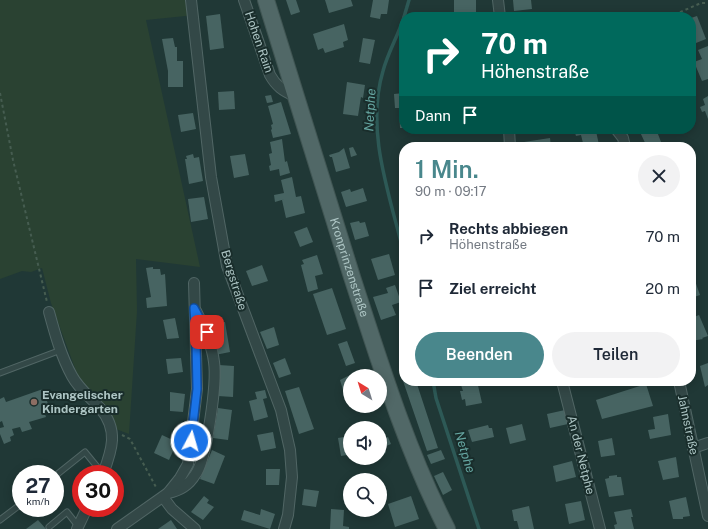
<!DOCTYPE html>
<html lang="de">
<head>
<meta charset="utf-8">
<style>
	body { margin:0; font-family:"Public Sans",sans-serif; background:#f2f2f3; color:#1f2937; height:100vh; display:flex; flex-direction:column; font-size:15px; white-space:nowrap }
	* { box-sizing:border-box; margin:0 }
	p { font-size:13px; color:#747a83 }
	.icon { flex:none; width:22px; height:22px; fill:none; stroke:currentColor; stroke-width:2; stroke-linecap:round; stroke-linejoin:round }
	.map { position:relative; flex:1; overflow:hidden }
	.side { position:absolute; left:399px; top:142px; width:297px; height:244px; display:flex; flex-direction:column; background:#fff; border-radius:16px; box-shadow:0 2px 10px #0003 }
	.side>* { flex:none }
	.hud { position:absolute; left:399px; top:12px; width:297px; height:122px; border-radius:16px; box-shadow:0 2px 10px #0003; background:#00695c; color:#fff; overflow:hidden }
	.needle { width:26px; rotate:322deg }
	.controls { position:absolute; left:343px; top:369px; display:grid; gap:8px }
	.controls a { display:grid; place-items:center; width:44px; height:44px; border-radius:50%; background:#fff; box-shadow:0 2px 10px #0003; font-size:20px }
	.speed { position:absolute; left:12px; top:465px; display:flex; gap:8px; font-size:20px; font-weight:700; text-align:center }
	.speed>* { display:grid; place-content:center; width:52px; height:52px; border-radius:50%; background:#fff; box-shadow:0 2px 10px #0003; line-height:1 }
	.speed small { font-size:10px; font-weight:400 }
	.speed .limit { border:6px solid #d22; background:#fff; color:#111 }
	.pin { position:absolute; display:grid; place-items:center; width:34px; height:34px; color:#fff; margin:-17px; border-radius:8px; box-shadow:0 2px 6px #0006 }
	.me { position:absolute; width:44px; margin:-22px; rotate:6deg; stroke-linejoin:round; filter:drop-shadow(0 0 3px #0008) }
	.turn { display:flex; align-items:center; gap:14px; height:84px; padding:0 16px; font-size:18px }
	.turn .icon { width:52px; height:52px; stroke-width:2.5 }
	.turn b { display:block; font-size:28px; line-height:34px }
	.then { display:flex; align-items:center; height:38px; padding:0 16px; background:#0003; gap:8px; font-size:15px }
	.round { display:grid; place-items:center; flex:none; width:42px; height:42px; border-radius:21px; background:#f2f2f3 }
	.head { display:flex; align-items:center; justify-content:space-between; height:68px; padding:0 16px }
	h1 { font-size:24px; font-weight:600; line-height:30px; color:#49878c }
	.cta { display:flex; gap:8px; margin-top:auto; padding:8px 16px }
	.cta a { flex:1; height:46px; border-radius:24px; background:#49878c; color:#fff; font-size:16px; font-weight:600; line-height:46px; text-align:center }
	.cta a+a { background:#f2f2f3; color:#1f2937 }
	ul { padding:0; list-style:none }
	li { display:flex; align-items:center; gap:12px; height:52px; padding:0 16px }
	li div { flex:1 }
	li b { display:block; font-size:15px }
	li em { font-style:normal }
	.map>svg:first-child { display:block }
	.green { fill:#2a4232 }
	.lines { fill:none; stroke-linecap:round; stroke-linejoin:round }
	.stream { stroke:#2d5956; stroke-width:3.5 }
	.building { fill:#476462 }
	.lane-casing { stroke:#516665; stroke-width:7 }
	.street-casing { stroke:#516665; stroke-width:12 }
	.primary-casing { stroke:#405553; stroke-width:18 }
	.path { stroke:#465d51; stroke-width:2; stroke-dasharray:3 3; stroke-linecap:butt }
	.lane { stroke:#334847; stroke-width:5 }
	.street { stroke:#334847; stroke-width:10 }
	.primary { stroke:#516867; stroke-width:16 }
	.route-casing { stroke:#114b97; stroke-width:10 }
	.route { stroke:#1a73e8; stroke-width:7 }
	.education-dot { fill:#8d6e63; stroke:#192d2b; stroke-width:1.5 }
	.labels { text-anchor:middle; dominant-baseline:central; stroke-width:4; stroke-linejoin:round; paint-order:stroke }
	.street-label { font-size:12px; fill:#adc5c4; stroke:#192d2b }
	.poi-label { font-size:12px; font-weight:bold; fill:#adc5c4; stroke:#192d2b; text-anchor:start }
	.water-label { font-size:13px; font-style:italic; fill:#65a5a0; stroke:#192d2b }
</style>
</head>
<body>
<div class="map">
<svg width="708" height="529" viewBox="0 0 708 529">
	<rect width="100%" height="100%" fill="#203836"/>
	<polygon class="green" points="0,0 194,0 195,15 146,20 200,267 136,259 137,311 129,434 116,429 104,406 80,382 51,303 42,268 31,272 22,271 0,279"/>
	<g class="lines">
		<g class="stream">
			<path d="M404 17C398 36 388 52 383 71 365 131 390 196 404 254"/>
			<polyline points="404,17 409,0"/>
			<polyline points="433,381 436,398 479,529"/>
		</g>
	</g>
	<g class="building">
		<polygon points="286,0 296,0 300,12 291,15"/>
		<polygon points="325,0 351,0 353,6 329,13"/>
		<polygon points="373,0 389,0 387,14 381,14 380,19 370,17"/>
		<rect x="454" y="0" width="22" height="15"/>
		<polygon points="513,0 531,0 532,9 514,11"/>
		<polygon points="220,14 224,48 210,50 206,16"/>
		<polygon points="697,16 706,39 691,45 691,18"/>
		<polygon points="344,24 348,40 343,42 344,47 325,53 323,48 318,50 313,34"/>
		<polygon points="173,38 175,47 177,47 177,61 183,61 183,87 168,87 168,71 162,39"/>
		<polygon points="363,38 375,40 370,64 359,62"/>
		<polygon points="708,46 708,79 702,81 694,62 702,59 698,50"/>
		<polygon points="347,82 365,85 363,98 361,97 358,116 343,114"/>
		<polygon points="234,91 235,109 219,110 218,92"/>
		<polygon points="404,93 404,128 400,128 399,108 395,108 394,94"/>
		<polygon points="271,95 273,102 267,103 265,96"/>
		<polygon points="708,96 708,119 705,111 702,112 700,107 705,105 703,99"/>
		<polygon points="281,102 291,134 273,138 271,130 272,129 271,125 273,124 268,106"/>
		<polygon points="193,113 196,129 181,132 178,115"/>
		<polygon points="574,129 590,129 590,132 596,131 599,145 584,147 581,135 576,136"/>
		<polygon points="647,129 656,129 663,147 647,147 640,132"/>
		<polygon points="550,138 551,147 525,147 524,142"/>
		<polygon points="282,139 285,162 287,161 290,173 280,176 279,169 270,171 269,166 271,165 269,154 272,153 270,142"/>
		<polygon points="353,147 357,155 351,157 349,148"/>
		<polygon points="344,148 350,168 336,172 332,157 330,157 329,155 339,152"/>
		<polygon points="193,154 194,158 199,157 203,181 189,184 185,159 187,159 186,156"/>
		<polygon points="245,154 249,175 234,178 230,156"/>
		<polygon points="292,177 296,197 301,196 305,213 286,218 282,200 285,199 275,202 274,195 284,193 281,180"/>
		<polygon points="363,188 367,201 346,207 341,192 350,189 351,192"/>
		<polygon points="204,197 208,219 191,222 188,199"/>
		<polygon points="359,221 360,223 365,222 369,236 355,240 350,223"/>
		<polygon points="307,227 313,242 300,247 294,232"/>
		<polygon points="389,254 395,275 378,280 371,259"/>
		<polygon points="317,255 323,274 315,276 318,289 308,292 301,265 304,264 302,260"/>
		<polygon points="262,265 268,281 252,286 246,271"/>
		<polygon points="153,267 153,269 160,269 161,275 165,274 167,306 147,308 146,298 151,297 146,268"/>
		<polygon points="694,278 700,295 691,298 691,279"/>
		<polygon points="395,285 401,302 392,305 396,315 381,320 373,297 388,293 386,288"/>
		<polygon points="332,288 346,329 327,335 313,294"/>
		<polygon points="699,315 708,336 702,338 703,339 691,341 691,324 695,323 694,317"/>
		<polygon points="175,318 179,338 167,339 163,320"/>
		<polygon points="225,322 230,352 215,355 210,324"/>
		<polygon points="274,327 279,345 267,349 260,332"/>
		<polygon points="347,341 355,363 346,366 338,344"/>
		<polygon points="181,358 183,372 168,374 166,359"/>
		<polygon points="285,358 291,374 279,378 273,363"/>
		<polygon points="708,363 708,385 705,387 700,366"/>
		<polygon points="219,365 234,366 233,397 218,396"/>
		<polygon points="359,373 360,376 350,376 350,399 346,400 340,380 348,376"/>
		<polygon points="404,374 404,381 416,381 438,448 427,451 401,375"/>
		<polygon points="477,381 482,403 466,406 465,399 462,400 460,391 463,391 461,385"/>
		<polygon points="646,384 653,406 602,419 596,400"/>
		<polygon points="299,387 314,429 299,434 285,391"/>
		<polygon points="43,389 48,404 42,406 46,417 29,422 32,429 22,432 20,427 12,429 14,435 10,437 11,441 4,444 0,434 0,428 4,427 2,421 0,422 0,399 4,397 6,402"/>
		<polygon points="265,390 267,398 263,399 268,417 254,421 249,401 257,399 255,392"/>
		<polygon points="170,392 185,394 183,412 170,411"/>
		<polygon points="218,408 232,410 228,440 213,438"/>
		<polygon points="565,410 568,424 550,428 547,414"/>
		<polygon points="668,414 671,435 650,439 648,430 655,429 653,417"/>
		<polygon points="522,424 526,440 510,444 506,428"/>
		<polygon points="488,425 489,428 492,428 494,437 472,442 468,430"/>
		<polygon points="273,432 276,448 261,451 257,435"/>
		<polygon points="162,435 177,442 169,460 154,453"/>
		<polygon points="344,437 347,455 341,456 338,438"/>
		<polygon points="388,437 391,444 384,447 386,453 380,455 380,440"/>
		<polygon points="612,438 615,455 601,457 598,441"/>
		<polygon points="212,450 225,456 214,484 200,479"/>
		<polygon points="441,450 445,459 431,464 427,455"/>
		<polygon points="676,457 679,477 663,480 658,461"/>
		<polygon points="572,461 576,477 556,482 553,466"/>
		<polygon points="266,469 280,469 279,485 266,485"/>
		<polygon points="443,472 452,490 443,495 434,476"/>
		<polygon points="617,475 617,477 621,477 624,495 609,497 605,479 609,478 609,476"/>
		<polygon points="304,489 319,491 316,507 302,505"/>
		<polygon points="204,496 209,500 207,503 214,507 203,520 191,512"/>
		<polygon points="411,496 419,519 395,527 388,504"/>
		<polygon points="686,497 690,516 683,517 683,519 673,519 669,501"/>
		<polygon points="581,501 585,520 569,524 565,504"/>
		<polygon points="529,506 534,529 519,529 517,521 514,521 512,510"/>
		<polygon points="261,509 275,514 270,529 241,520 244,510 260,515"/>
		<polygon points="331,509 344,510 343,526 349,527 349,529 330,529"/>
		<polygon points="631,509 633,517 631,517 634,529 615,529 614,525 617,524 614,512"/>
		<polygon points="38,520 46,529 26,529"/>
		<polygon points="171,520 177,529 158,529"/>
	</g>
	<g class="lines">
		<g class="lane-casing">
			<g id="lane">
				<polyline points="0,373 61,350"/>
				<polyline points="55,476 85,452 103,474"/>
				<polyline points="0,520 21,504"/>
				<polyline points="49,527 67,512 78,526"/>
			</g>
		</g>
		<g class="street-casing">
			<g id="street">
				<polyline points="191,0 211,177 227,266 281,410 290,450 292,477 288,515 284,529"/>
				<path d="M244 0 270 75C276 86 283 91 295 96"/>
				<polyline points="498,0 500,17"/>
				<polyline points="509,129 510,147"/>
				<polyline points="616,129 623,138 625,147"/>
				<path d="M49 312C55 334 61 356 72 376 79 389 90 397 100 408 119 430 112 450 103 474"/>
				<polyline points="562,381 600,529"/>
				<polyline points="679,381 708,516"/>
				<polyline points="693,448 708,443"/>
				<path d="M168 493C179 491 189 485 195 475 207 460 217 382 214 362 212 344 204 327 196 311"/>
				<polyline points="163,497 172,509 195,529"/>
				<polyline points="77,529 87,508"/>
				<polyline points="117,529 168,493 180,478 188,464 197,389 194,283"/>
			</g>
		</g>
		<g class="primary-casing">
			<g id="primary">
				<path id="s1" d="M266 0C294 93 323 185 352 277 380 363 406 449 447 529"/>
			</g>
		</g>
		<g class="path">
			<polyline points="669,17 701,3 708,3"/>
			<polyline points="0,93 13,160 47,302"/>
			<polyline points="122,435 130,439 157,489"/>
		</g>
		<use href="#lane" class="lane"/>
		<use href="#street" class="street"/>
		<use href="#primary" class="primary"/>
	</g>
	<g class="lines">
		<g class="route-casing">
			<polyline id="route" points="191,441 197,389 196,340 194,308 207,332"/>
		</g>
		<use href="#route" class="route"/>
	</g>
	<circle class="education-dot" cx="34" cy="402" r="4"/>
	<g class="labels">
		<g class="street-label">
			<text transform="translate(259 42) rotate(71)">Hohen Rain</text>
			<text stroke="none"><textPath href="#s1" startOffset="280">Kronprinzenstraße</textPath></text>
			<text transform="translate(234 280) rotate(73)">Bergstraße</text>
			<text transform="translate(688 425) rotate(78)">Jahnstraße</text>
			<text transform="translate(581 455) rotate(76)">An der Netphe</text>
		</g>
		<g class="poi-label">
			<text x="42" y="395">Evangelischer<tspan x="42" dy="14">Kindergarten</tspan></text>
		</g>
		<g class="water-label">
			<text transform="translate(370 110) rotate(-87)">Netphe</text>
			<text transform="translate(465 452) rotate(73)">Netphe</text>
		</g>
	</g>
</svg>
<div class="controls">
<a><svg class="needle" viewBox="-14 -14 28 28"><path d="M0-13l5 13h-10z" fill="#e53935"/><path d="M0 13l5-13h-10z" fill="#747a83"/></svg></a>
<a><svg class="icon" aria-label="sound" viewBox="0 0 24 24"><path d="M4 9h4l5-4v14l-5-4H4zM17 9q2 3 0 6"/></svg></a>
<a><svg class="icon" aria-label="search" viewBox="0 0 24 24"><circle cx="10" cy="10" r="6"/><path d="M15 15l6 6"/></svg></a>
</div>
<div class="speed"><div>27<small>km/h</small></div><div class="limit">30</div></div>
<div class="pin" style="left:207px;top:332px;background:#d93025"><svg class="icon" aria-label="arrive" viewBox="0 0 24 24"><path d="M6 21V4h12l-3 4 3 4H6"/></svg></div>
<svg class="me" style="left:191px;top:441px" viewBox="-20 -20 40 40"><circle r="17" fill="#1a73e8" stroke="#fff" stroke-width="3"/><path d="M0-11L8 9 0 5-8 9z" fill="#fff"/></svg>
<div class="hud">
<div class="turn"><svg class="icon" aria-label="right" viewBox="0 0 24 24"><path d="M7 20v-9h11M14 6l5 5-5 5"/></svg><div><b>70 m</b>Höhenstraße</div></div>
<div class="then">Dann<svg class="icon" aria-label="arrive" viewBox="0 0 24 24"><path d="M6 21V4h12l-3 4 3 4H6"/></svg></div>
</div>
<section class="side">
<div class="head"><div><h1>1 Min.</h1><p>90 m · 09:17</p></div><a class="round"><svg class="icon" aria-label="close" viewBox="0 0 24 24"><path d="M6 6l12 12M18 6L6 18"/></svg></a></div>
<ul>
<li><svg class="icon" aria-label="right" viewBox="0 0 24 24"><path d="M7 20v-9h11M14 6l5 5-5 5"/></svg><div><b>Rechts abbiegen</b><p>Höhenstraße</p></div><em>70 m</em></li>
<li><svg class="icon" aria-label="arrive" viewBox="0 0 24 24"><path d="M6 21V4h12l-3 4 3 4H6"/></svg><div><b>Ziel erreicht</b></div><em>20 m</em></li>
</ul>
<div class="cta"><a>Beenden</a><a>Teilen</a></div>
</section>
</div>
</body>
</html>
